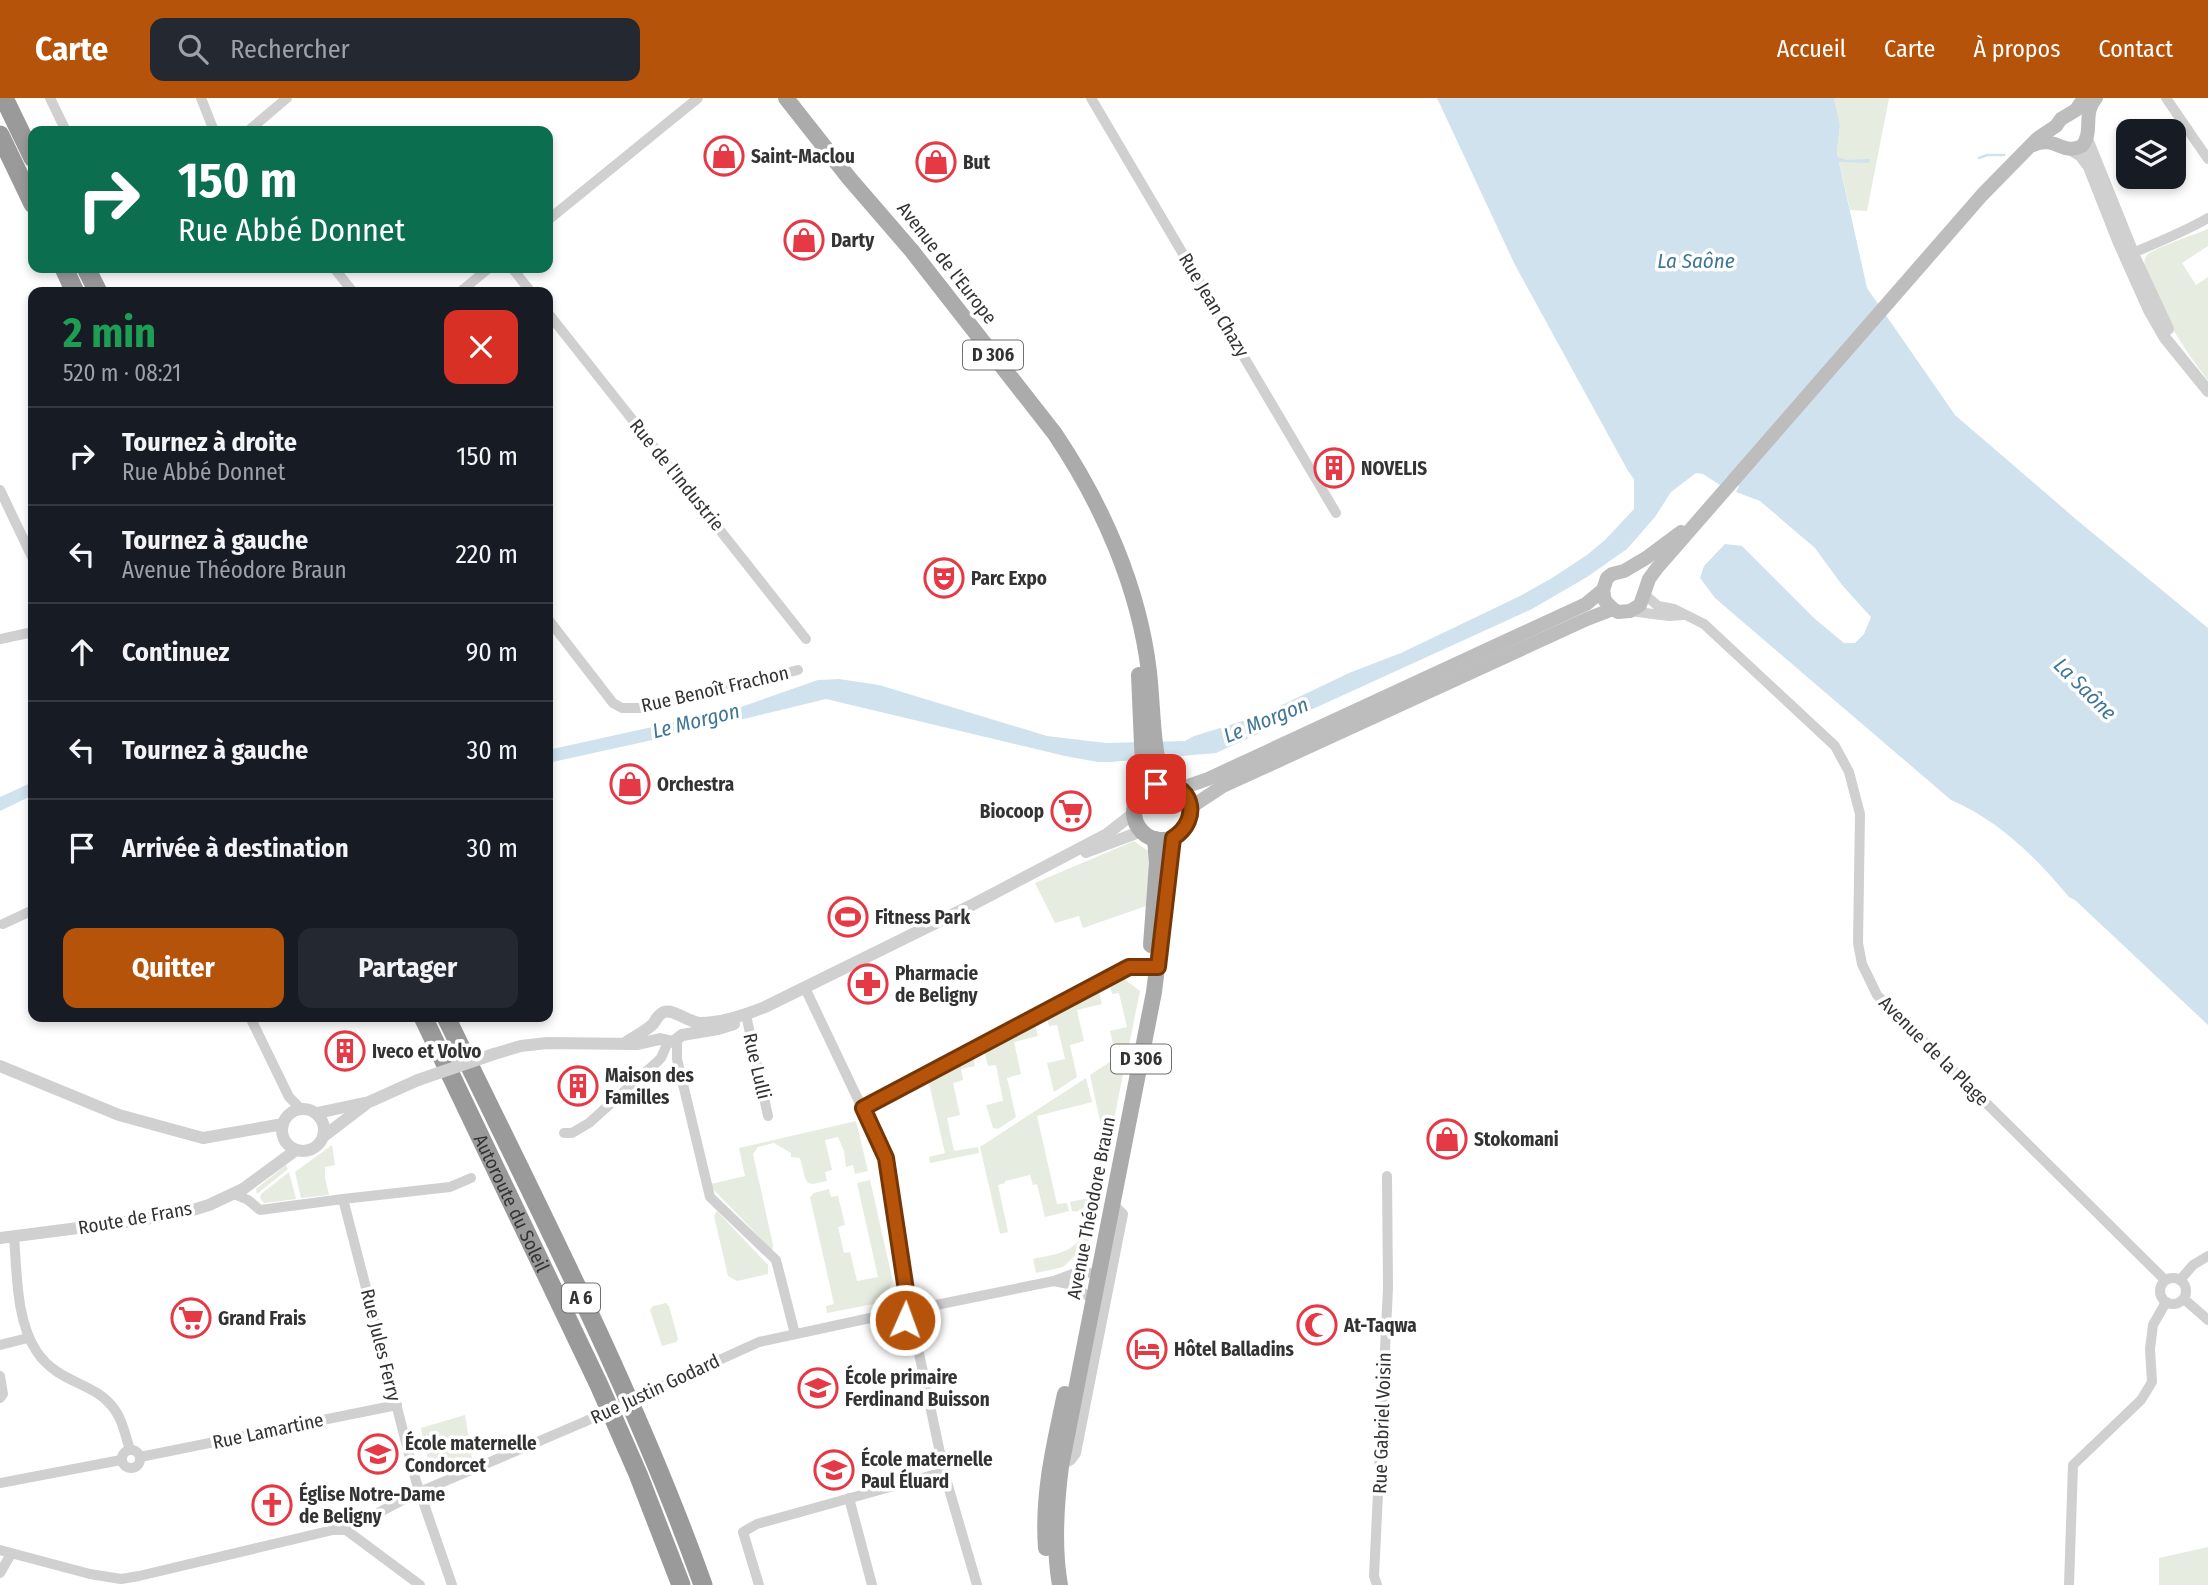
<!DOCTYPE html>
<html lang="fr">
<head>
<meta charset="utf-8">
<style>
	body { margin:0; font-family:"Fira Sans Condensed",sans-serif; background:#242831; color:#f1f3f6; height:100vh; display:flex; flex-direction:column; font-size:26px; white-space:nowrap }
	* { box-sizing:border-box; margin:0 }
	p { font-size:23px; color:#9ea1a6 }
	.icon { flex:none; width:38px; height:38px; fill:none; stroke:currentColor; stroke-width:2; stroke-linecap:round; stroke-linejoin:round }
	.map { position:relative; flex:1; overflow:hidden }
	.side { position:absolute; left:28px; top:189px; width:525px; height:735px; display:flex; flex-direction:column; background:#171b24; border-radius:14px; box-shadow:0 4px 10px #0003 }
	.side>* { flex:none }
	.top-card { position:absolute; left:28px; top:28px; width:525px; height:147px; border-radius:14px; box-shadow:0 4px 10px #0003; background:#0b6e4f; color:#fff; overflow:hidden }
	.fabs { position:absolute; left:2116px; top:21px; display:grid; gap:14px }
	.fabs a { display:grid; place-items:center; width:70px; height:70px; border-radius:14px; background:#171b24; box-shadow:0 4px 10px #0003; font-size:35px }
	.pin { position:absolute; display:grid; place-items:center; width:60px; height:60px; color:#fff; margin:-30px; border-radius:14px; box-shadow:0 4px 10px #0006 }
	.me { position:absolute; width:77px; margin:-38px; rotate:2deg; stroke-linejoin:round; filter:drop-shadow(0 0 5px #0008) }
	.turn { display:flex; align-items:center; gap:24px; height:147px; padding:0 35px; font-size:32px }
	.turn .icon { width:91px; height:91px; stroke-width:2.5 }
	.turn b { display:block; font-size:49px; line-height:60px }
	.round { display:grid; place-items:center; flex:none; width:74px; height:74px; border-radius:14px; background:#242831 }
	.overview { display:flex; align-items:center; justify-content:space-between; height:119px; padding:0 35px }
	h1 { font-size:42px; font-weight:700; line-height:52px; color:#1e9e55 }
	.button { display:flex; gap:14px; margin-top:auto; padding:14px 35px }
	.button a { flex:1; height:80px; border-radius:14px; background:#b45309; color:#fff; font-size:28px; font-weight:700; line-height:80px; text-align:center }
	.button a+a { background:#242831; color:#f1f3f6 }
	ul { padding:0; list-style:none }
	li { display:flex; align-items:center; gap:21px; height:98px; padding:0 35px; border-top:2px solid #363941 }
	li div { flex:1 }
	li b { display:block; font-size:26px }
	li em { font-style:normal }
	header { display:flex; align-items:center; gap:42px; box-sizing:border-box; height:98px; padding:0 35px; background:#b45309; color:#fff }
	header strong { font-size:33px }
	nav { display:flex; gap:38px; margin-inline-start:auto; font-size:24px }
	.search { width:490px; height:63px; background:#242831; display:flex; align-items:center; gap:18px; box-sizing:border-box; padding:0 24px; border-radius:14px; color:#9ea1a6; font-size:26px }
	.map>svg:first-child { display:block }
	.green { fill:#e6ecdf }
	.water { fill:#cfe2ee }
	.lines { fill:none; stroke-linecap:round; stroke-linejoin:round }
	.stream { stroke:#cfe2ee; stroke-width:2.5 }
	.minor { stroke:#d0d0d0; stroke-width:10 }
	.tertiary { stroke:#d0d0d0; stroke-width:12 }
	.secondary { stroke:#bdbdbd; stroke-width:14 }
	.primary { stroke:#ababab; stroke-width:16 }
	.motorway { stroke:#9a9a9a; stroke-width:19 }
	.minor-bridge { stroke:#d0d0d0; stroke-width:10 }
	.tertiary-bridge { stroke:#d0d0d0; stroke-width:12 }
	.route-casing { stroke:#753606; stroke-width:18 }
	.route { stroke:#b45309; stroke-width:12 }
	.labels { text-anchor:middle; dominant-baseline:central; stroke-width:7; stroke-linejoin:round; paint-order:stroke }
	.shield { fill:#fff; stroke:#707070; stroke-width:2 }
	.shield-label { font-size:18px; font-weight:bold; fill:#333 }
	.poi-label { font-size:19px; font-weight:bold; fill:#333; stroke:#fff; text-anchor:start }
	.street-label { font-size:19px; fill:#333; stroke:#fff }
	.water-label { font-size:21px; font-style:italic; fill:#3f7597; stroke:#fff }
</style>
</head>
<body>
<header>
<strong>Carte</strong>
<div class="search"><svg class="icon" aria-label="search" viewBox="0 0 24 24"><circle cx="10" cy="10" r="6"/><path d="M15 15l6 6"/></svg>Rechercher</div>
<nav><a>Accueil</a><a>Carte</a><a>À propos</a><a>Contact</a></nav>
</header>
<div class="map">
<svg width="2208" height="1487" viewBox="0 0 2208 1487">
	<rect width="100%" height="100%" fill="#fff"/>
	<g class="green">
		<polygon points="1834,0 1889,0 1867,113 1850,112 1837,54 1840,27"/>
		<path d="M2208 131V148L2182 165 2196 187 2208 179V282C2194 265 2131 176 2147 157 2154 150 2196 136 2208 131Z"/>
		<polygon points="1134,743 1151,755 1146,808 1083,830 1079,818 1055,825 1035,785"/>
		<polygon points="1124,881 1140,893 1101,1085 1093,1087 1103,1036 1090,977 1116,960 1110,933 1127,929 1119,895 1112,896 1110,888"/>
		<polygon points="1099,894 1102,906 1077,912 1084,943 1070,947 1077,979 1054,994 1047,965 1065,961 1057,927 1049,928 1047,920"/>
		<polygon points="1035,926 1038,938 1014,944 1021,976 1007,980 1016,1019 998,1031 993,1030 986,1007 1003,1003 996,967 988,968 984,952"/>
		<polygon points="973,958 975,968 961,971 963,982 953,985 960,1017 947,1020 954,1053 978,1049 979,1055 930,1065 929,1059 945,1055 928,981"/>
		<polygon points="1086,980 1092,1004 1037,1018 1057,1106 1067,1105 1069,1113 1045,1119 1037,1086 1033,1087 1030,1077 1005,1083 1005,1085 998,1087 1008,1134 1000,1136 980,1049"/>
		<polygon points="856,1023 868,1073 855,1076 853,1067 846,1069 844,1053 838,1039 825,1042 832,1072 825,1074 827,1083 813,1086 808,1085 805,1080 800,1060 791,1059 791,1055 774,1045 758,1049 753,1056 773,1147 772,1152 712,1090 711,1086 745,1078 739,1050"/>
		<polygon points="332,1047 335,1067 325,1069 325,1080 329,1097 301,1100 295,1074"/>
		<polygon points="286,1067 288,1071 257,1096 256,1091"/>
		<polygon points="289,1074 296,1101 264,1105 260,1100 261,1096"/>
		<polygon points="870,1082 893,1184 879,1205 827,1215 826,1208 834,1206 810,1099 814,1095 829,1091 831,1099 838,1098 845,1127 838,1129 844,1155 850,1154 857,1183 878,1179 857,1085"/>
		<path d="M1098 1098 1088 1145 1063 1169 1036 1175 1033 1161C1055 1156 1080 1155 1085 1128 1087 1121 1085 1118 1080 1114L1072 1113 1070 1104Z"/>
		<polygon points="717,1113 768,1167 768,1176 737,1183 728,1178 714,1118"/>
		<polygon points="666,1205 669,1208 678,1241 676,1244 662,1248 650,1212 653,1208"/>
		<polygon points="465,1317 472,1360 438,1373 429,1367 421,1330"/>
		<polygon points="2208,1449 2208,1487 2159,1487 2159,1460"/>
	</g>
	<g class="water">
		<path d="M1437 0H1834L1840 27 1837 54 1838 59 1846 62 1870 61 1869 65 1839 64 1867 190 1955 317 2078 423 2208 530V927L2075 802 2069 799C2037 760 1998 722 1951 702L1715 500 1700 480 1704 468 1725 446 1742 448 1815 521 1844 545H1855L1864 536 1871 519 1842 487 1815 450 1760 403 1736 394 1739 388 1727 379 1720 387 1703 376 1696 375 1671 394 1655 419 1627 451 1587 479 1532 511 1216 655 1111 664H1098L1065 658 826 601 707 630 548 665V652L738 610 818 582 839 581 879 587 1047 638 1106 645 1185 643 1194 638 1259 618 1349 575 1401 555 1520 498 1552 480 1587 457 1606 441 1634 411V381L1628 373 1515 167Z"/>
		<polygon points="33,684 33,697 0,713 0,699"/>
	</g>
	<g class="lines">
		<polyline class="stream" points="1979,60 1987,57 2004,57"/>
		<g class="minor">
			<polyline points="50,0 66,33"/>
			<polyline points="201,0 214,33"/>
			<polyline points="1091,0 1336,415"/>
			<polyline points="2166,0 2208,61"/>
			<polyline points="248,33 287,0"/>
			<polyline points="548,122 698,0"/>
			<path d="M2133 155C2158 144 2184 134 2208 120"/>
			<polyline points="334,170 353,194"/>
			<polyline points="512,170 531,194"/>
			<polyline points="460,194 489,170"/>
			<polyline points="548,215 806,541"/>
			<polyline points="0,392 33,461"/>
			<polyline points="1644,496 1658,508 1674,511 1704,526 1835,648 1849,674 1860,716 1858,845 1862,866 1877,897 2165,1182"/>
			<polyline points="1630,513 1669,518 1683,517"/>
			<polyline points="548,521 613,605 622,610 643,610 798,572"/>
			<polyline points="0,541 33,534"/>
			<polyline points="3,826 33,812"/>
			<polyline points="805,890 886,1060 907,1199"/>
			<polyline points="746,917 768,1018"/>
			<polyline points="250,919 289,999 300,1010"/>
			<polyline points="677,942 677,961 710,1099 776,1162 795,1236"/>
			<polyline points="863,1010 1129,869 1158,869"/>
			<polyline points="564,1035 572,1035 589,1025 657,964 661,960 668,944"/>
			<polyline points="234,1096 248,1102 260,1112 343,1101 416,1383 452,1487"/>
			<polyline points="343,1101 450,1089 471,1080"/>
			<path d="M14 1138C17 1175 16 1223 37 1254 58 1285 92 1284 111 1307 122 1319 125 1336 130 1352"/>
			<circle cx="2173" cy="1193" r="13"/>
			<polyline points="2180,1182 2193,1167 2208,1158"/>
			<polyline points="1054,1183 1073,1187 1086,1197"/>
			<polyline points="2184,1201 2208,1222"/>
			<polyline points="921,1210 1054,1183 1075,1175 1091,1175"/>
			<polyline points="912,1222 944,1374 977,1487"/>
			<polyline points="0,1247 28,1240"/>
			<polyline points="0,1278 3,1296 0,1300"/>
			<polyline points="653,1292 759,1244 898,1214"/>
			<circle cx="131" cy="1361" r="9"/>
			<polyline points="140,1359 397,1307"/>
			<polyline points="1061,1368 1071,1362 1076,1355 1123,1116 1114,1107"/>
			<polyline points="0,1385 121,1362"/>
			<polyline points="849,1400 872,1487"/>
			<polyline points="346,1432 420,1487"/>
			<polyline points="0,1452 90,1476 121,1481 139,1478 333,1432 346,1432 410,1398 584,1324"/>
			<polyline points="0,1475 11,1456"/>
			<polyline points="759,1487 743,1434 757,1426 944,1374"/>
			<polyline points="1377,1487 1374,1478 1388,1190 1387,1078"/>
			<polyline points="2069,1487 2073,1367 2141,1302 2152,1284 2150,1251 2153,1227 2166,1204"/>
		</g>
		<g class="tertiary">
			<polyline points="2087,41 2135,160 2168,231"/>
			<polyline points="2070,51 2081,58 2089,69 2119,145 2149,212 2165,240 2208,293"/>
			<polyline points="1086,754 1142,733"/>
			<path d="M625 945C634 939 646 933 653 926 657 921 657 917 664 914 675 911 687 924 700 925 722 925 745 917 765 909L970 808 1107 736 1134 715"/>
			<polyline points="494,956 521,948 547,945 638,946 660,941 673,944 682,937 718,931 734,926"/>
			<polyline points="0,968 119,1017 203,1040 283,1026"/>
			<circle cx="303" cy="1032" r="21"/>
			<polyline points="317,1015 369,1004 418,982"/>
			<polyline points="324,1038 366,1006"/>
			<polyline points="0,1140 133,1123 186,1114 209,1107 243,1091 296,1052"/>
		</g>
		<g class="secondary">
			<path d="M2033 47C2056 37 2062 58 2082 48 2094 34 2082 15 2096 0"/>
			<polyline points="1603,492 1605,503 1613,511 1618,514 1630,513 1640,507 1649,481 1657,470 1982,97 2038,40 2056,28 2061,21 2076,12 2084,0"/>
			<polyline points="1179,691 1208,681 1586,506 1603,492 1607,480 1612,476 1624,473 1646,460 1681,434"/>
			<polyline points="1191,709 1223,688 1587,521 1613,511"/>
		</g>
		<g class="primary">
			<path d="M786 0 849 80 912 153 1055 336C1102 406 1139 489 1149 574 1153 611 1152 649 1163 685"/>
			<polyline points="1139,577 1144,692"/>
			<circle cx="1162" cy="714" r="28"/>
			<polyline points="1151,847 1157,765 1155,741"/>
			<path d="M1046 1450C1042 1397 1054 1347 1065 1296"/>
			<path d="M1060 1487C1053 1448 1056 1407 1061 1368L1154 894 1173 740"/>
		</g>
		<g class="motorway">
			<polyline points="4,0 33,60"/>
			<polyline points="0,37 33,106"/>
			<polyline points="64,170 75,194"/>
			<polyline points="86,170 98,194"/>
			<path id="s1" d="M423 919 599 1287 638 1376 681 1487"/>
			<path d="M446 919C536 1106 633 1291 703 1487"/>
		</g>
		<polyline class="minor-bridge" points="584,1324 653,1292"/>
		<polyline class="tertiary-bridge" points="418,982 494,956"/>
	</g>
	<g class="lines">
		<g class="route-casing">
			<path id="route" d="M905 1222 899 1217 897 1210 900 1203 907 1199 886 1060 863 1010 1129 869H1158L1173 740C1203 721 1192 682 1156 686"/>
		</g>
		<use href="#route" class="route"/>
	</g>
	<defs>
		<g id="shop-ring" transform="scale(2.0125)"><circle r="9.5" fill="#fff" stroke="#e63946" stroke-width="1.5"/><path d="M-5-2.5h2.3a2.7 3.5 0 0 1 5.4 0H5L5.5 6h-11ZM-1.5-2.5h3a1.5 2.3 0 0 0-3 0Z" fill="#e63946"/></g>
		<g id="building-ring" transform="scale(2.0125)"><circle r="9.5" fill="#fff" stroke="#e63946" stroke-width="1.5"/><path d="M-4-6H4V6H1V3H-1V6H-4ZM-2.5-4.3h1.7v1.8h-1.7ZM.8-4.3h1.7v1.8H.8ZM-2.5-1h1.7V.8h-1.7ZM.8-1h1.7V.8H.8Z" fill="#e63946"/></g>
		<g id="theatre-ring" transform="scale(2.0125)"><circle r="9.5" fill="#fff" stroke="#e63946" stroke-width="1.5"/><path d="M-5-5.5Q0-4 5-5.5V0Q5 5 0 6Q-5 5-5 0ZM-3.3-2.5H-1v1.5H-3.3ZM1-2.5H3.3v1.5H1ZM-2.8 1Q0 5.5 2.8 1Z" fill="#e63946"/></g>
		<g id="supermarket-ring" transform="scale(2.0125)"><circle r="9.5" fill="#fff" stroke="#e63946" stroke-width="1.5"/><path d="M-6-5.5h2.5l.6 2H6L4.5 2H-2.5L-4.4-4H-6ZM-1.5 3.2a1.3 1.3 0 1 0 .1 0ZM3 3.2a1.3 1.3 0 1 0 .1 0Z" fill="#e63946"/></g>
		<g id="stadium-ring" transform="scale(2.0125)"><circle r="9.5" fill="#fff" stroke="#e63946" stroke-width="1.5"/><path d="M0-5a6.5 5 0 1 0 0 10a6.5 5 0 1 0 0-10ZM-3.5-1.8h7v3.6h-7Z" fill="#e63946"/></g>
		<g id="pharmacy-ring" transform="scale(2.0125)"><circle r="9.5" fill="#fff" stroke="#e63946" stroke-width="1.5"/><path d="M-2-6h4v4h4v4h-4v4h-4v-4h-4v-4h4Z" fill="#e63946"/></g>
		<g id="mosque-ring" transform="scale(2.0125)"><circle r="9.5" fill="#fff" stroke="#e63946" stroke-width="1.5"/><path d="M3.5-4.9A6 6 0 1 0 3.5 4.9A5 5 0 1 1 3.5-4.9Z" fill="#e63946"/></g>
		<g id="hotel-ring" transform="scale(2.0125)"><circle r="9.5" fill="#fff" stroke="#e63946" stroke-width="1.5"/><path d="M-6-4.5h1.5V1H6V5H4.5V3h-9V5H-6ZM-4 0a1.8 1.8 0 1 1 3.6 0ZM.5 0V-2.5h3Q6-2.5 6 0Z" fill="#e63946"/></g>
		<g id="school-ring" transform="scale(2.0125)"><circle r="9.5" fill="#fff" stroke="#e63946" stroke-width="1.5"/><path d="M0-5L7-2L0 1L-7-2ZM-4 1L0 2.5L4 1V4Q0 6-4 4Z" fill="#e63946"/></g>
		<g id="church-ring" transform="scale(2.0125)"><circle r="9.5" fill="#fff" stroke="#e63946" stroke-width="1.5"/><path d="M-1.2-6h2.4v3.5h3.3v2.4h-3.3V6h-2.4V-.1h-3.3v-2.4h3.3Z" fill="#e63946"/></g>
	</defs>
	<g fill-rule="evenodd">
		<use href="#shop-ring" x="724" y="58"/>
		<use href="#shop-ring" x="936" y="64"/>
		<use href="#shop-ring" x="804" y="142"/>
		<use href="#building-ring" x="1334" y="370"/>
		<use href="#theatre-ring" x="944" y="480"/>
		<use href="#shop-ring" x="630" y="686"/>
		<use href="#supermarket-ring" x="1071" y="713"/>
		<use href="#stadium-ring" x="848" y="819"/>
		<use href="#pharmacy-ring" x="868" y="886"/>
		<use href="#building-ring" x="345" y="953"/>
		<use href="#building-ring" x="578" y="988"/>
		<use href="#shop-ring" x="1447" y="1041"/>
		<use href="#supermarket-ring" x="191" y="1220"/>
		<use href="#mosque-ring" x="1317" y="1227"/>
		<use href="#hotel-ring" x="1147" y="1251"/>
		<use href="#school-ring" x="818" y="1290"/>
		<use href="#school-ring" x="378" y="1356"/>
		<use href="#school-ring" x="834" y="1372"/>
		<use href="#church-ring" x="272" y="1407"/>
	</g>
	<g class="labels">
		<g class="shield">
			<rect x="963" y="242.5" width="60" height="29" rx="5"/>
			<rect x="1111" y="946.5" width="60" height="29" rx="5"/>
			<rect x="562" y="1185.5" width="38" height="29" rx="5"/>
		</g>
		<g class="shield-label">
			<text x="993" y="257">D 306</text>
			<text x="1141" y="961">D 306</text>
			<text x="581" y="1200">A 6</text>
		</g>
		<g class="poi-label">
			<text x="751" y="58">Saint-Maclou</text>
			<text x="963" y="64">But</text>
			<text x="831" y="142">Darty</text>
			<text x="1361" y="370">NOVELIS</text>
			<text x="971" y="480">Parc Expo</text>
			<text x="657" y="686">Orchestra</text>
			<text x="1044" y="713" text-anchor="end">Biocoop</text>
			<text x="875" y="819">Fitness Park</text>
			<text x="895" y="875">Pharmacie<tspan x="895" dy="22">de Beligny</tspan></text>
			<text x="372" y="953">Iveco et Volvo</text>
			<text x="605" y="977">Maison des<tspan x="605" dy="22">Familles</tspan></text>
			<text x="1474" y="1041">Stokomani</text>
			<text x="218" y="1220">Grand Frais</text>
			<text x="1344" y="1227">At-Taqwa</text>
			<text x="1174" y="1251">Hôtel Balladins</text>
			<text x="845" y="1279">École primaire<tspan x="845" dy="22">Ferdinand Buisson</tspan></text>
			<text x="405" y="1345">École maternelle<tspan x="405" dy="22">Condorcet</tspan></text>
			<text x="861" y="1361">École maternelle<tspan x="861" dy="22">Paul Éluard</tspan></text>
			<text x="299" y="1396">Église Notre-Dame<tspan x="299" dy="22">de Beligny</tspan></text>
		</g>
		<g class="street-label">
			<text transform="translate(947 165) rotate(52)">Avenue de l'Europe</text>
			<text transform="translate(1214 207) rotate(59)">Rue Jean Chazy</text>
			<text transform="translate(677 377) rotate(51)">Rue de l'Industrie</text>
			<text transform="translate(715 591) rotate(-13)">Rue Benoît Frachon</text>
			<text transform="translate(1934 953) rotate(45)">Avenue de la Plage</text>
			<text transform="translate(757 968) rotate(77)">Rue Lulli</text>
			<text stroke="none"><textPath href="#s1" startOffset="206">Autoroute du Soleil</textPath></text>
			<text transform="translate(1091 1110) rotate(-79)">Avenue Théodore Braun</text>
			<text transform="translate(135 1120) rotate(-10)">Route de Frans</text>
			<text transform="translate(381 1247) rotate(76)">Rue Jules Ferry</text>
			<text transform="translate(655 1291) rotate(-25)">Rue Justin Godard</text>
			<text transform="translate(1382 1325) rotate(-88)">Rue Gabriel Voisin</text>
			<text transform="translate(268 1333) rotate(-12)">Rue Lamartine</text>
		</g>
		<g class="water-label">
			<text x="1696" y="163">La Saône</text>
			<text transform="translate(2085 591) rotate(45)">La Saône</text>
			<text transform="translate(1266 622) rotate(-22)">Le Morgon</text>
			<text transform="translate(696 623) rotate(-14)">Le Morgon</text>
		</g>
	</g>
</svg>
<div class="fabs">
<a><svg class="icon" aria-label="layers" viewBox="0 0 24 24"><path d="M12 4l9 5-9 5-9-5zM3 14l9 5 9-5"/></svg></a>
</div>
<div class="pin" style="left:1156px;top:686px;background:#d93025"><svg class="icon" aria-label="arrive" viewBox="0 0 24 24"><path d="M6 21V4h12l-3 4 3 4H6"/></svg></div>
<svg class="me" style="left:905px;top:1222px" viewBox="-20 -20 40 40"><circle r="17" fill="#b45309" stroke="#fff" stroke-width="3"/><path d="M0-11L8 9 0 5-8 9z" fill="#fff"/></svg>
<div class="top-card">
<div class="turn"><svg class="icon" aria-label="right" viewBox="0 0 24 24"><path d="M7 20v-9h11M14 6l5 5-5 5"/></svg><div><b>150 m</b>Rue Abbé Donnet</div></div>
</div>
<section class="side">
<div class="overview"><div><h1>2 min</h1><p>520 m · 08:21</p></div><a class="round" style="background:#d93025;color:#fff"><svg class="icon" aria-label="close" viewBox="0 0 24 24"><path d="M6 6l12 12M18 6L6 18"/></svg></a></div>
<ul>
<li><svg class="icon" aria-label="right" viewBox="0 0 24 24"><path d="M7 20v-9h11M14 6l5 5-5 5"/></svg><div><b>Tournez à droite</b><p>Rue Abbé Donnet</p></div><em>150 m</em></li>
<li><svg class="icon" aria-label="left" viewBox="0 0 24 24"><path d="M17 20v-9H6M10 6l-5 5 5 5"/></svg><div><b>Tournez à gauche</b><p>Avenue Théodore Braun</p></div><em>220 m</em></li>
<li><svg class="icon" aria-label="ahead" viewBox="0 0 24 24"><path d="M12 20V5M6 11l6-6 6 6"/></svg><div><b>Continuez</b></div><em>90 m</em></li>
<li><svg class="icon" aria-label="left" viewBox="0 0 24 24"><path d="M17 20v-9H6M10 6l-5 5 5 5"/></svg><div><b>Tournez à gauche</b></div><em>30 m</em></li>
<li><svg class="icon" aria-label="arrive" viewBox="0 0 24 24"><path d="M6 21V4h12l-3 4 3 4H6"/></svg><div><b>Arrivée à destination</b></div><em>30 m</em></li>
</ul>
<div class="button"><a>Quitter</a><a>Partager</a></div>
</section>
</div>
</body>
</html>
